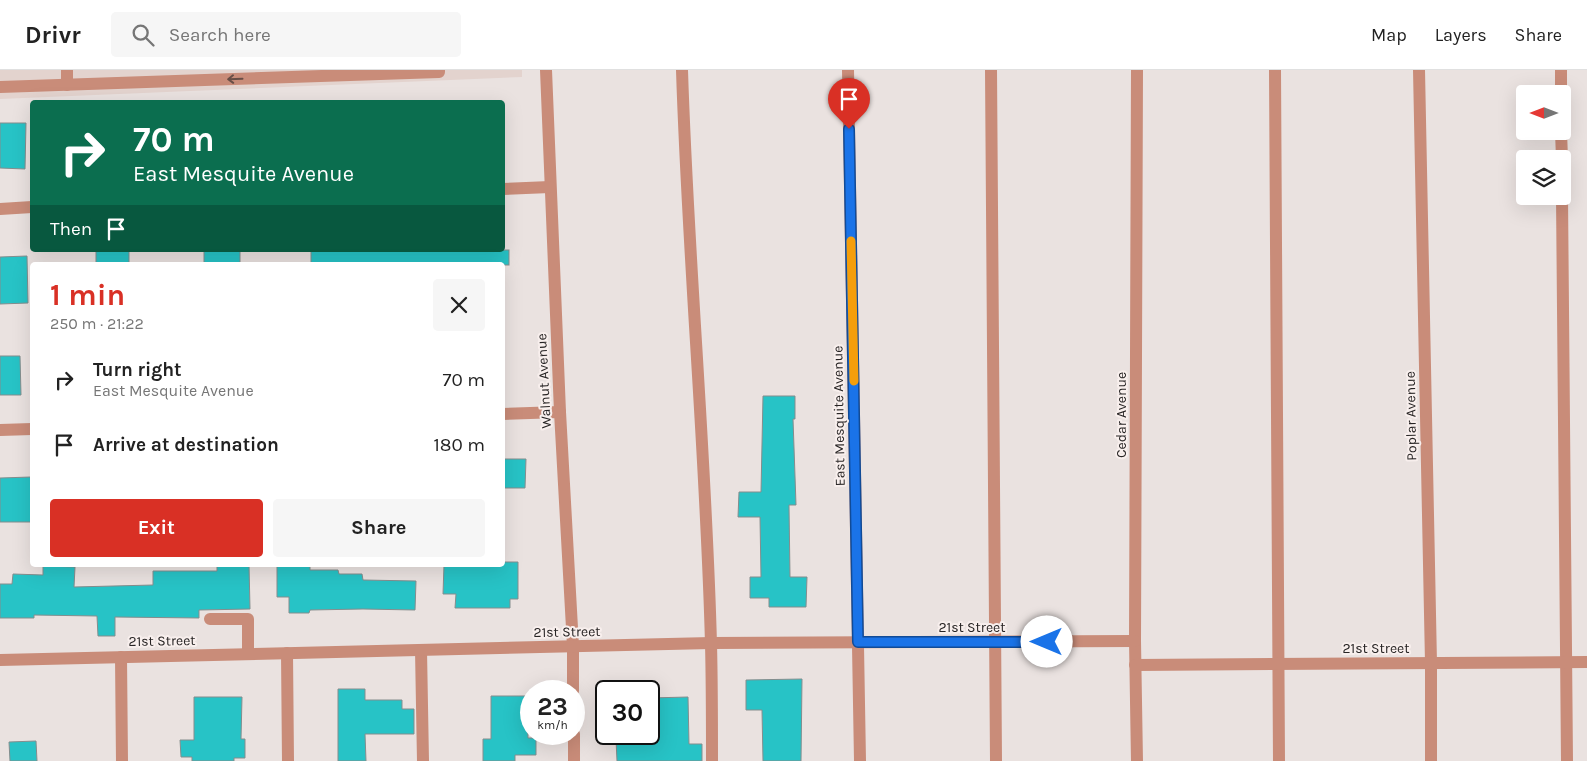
<!DOCTYPE html>
<html lang="en">
<head>
<meta charset="utf-8">
<style>
	body { margin:0; font-family:Karla,sans-serif; background:#f6f6f6; color:#222; height:100vh; display:flex; flex-direction:column; font-size:19px; white-space:nowrap }
	* { box-sizing:border-box; margin:0 }
	p { font-size:16px; color:#767676 }
	.icon { flex:none; width:28px; height:28px; fill:none; stroke:currentColor; stroke-width:2; stroke-linecap:round; stroke-linejoin:round }
	.map { position:relative; flex:1; overflow:hidden }
	.details { position:absolute; left:30px; top:192px; width:475px; height:305px; display:flex; flex-direction:column; background:#fff; border-radius:5px; box-shadow:0 5px 20px #0002 }
	.details>* { flex:none }
	.banner { position:absolute; left:30px; top:30px; width:475px; height:152px; border-radius:5px; box-shadow:0 5px 20px #0002; background:#0b6e4f; color:#fff; overflow:hidden }
	.needle { width:32px; rotate:270deg }
	.buttons { position:absolute; left:1516px; top:15px; display:grid; gap:10px }
	.buttons a { display:grid; place-items:center; width:55px; height:55px; border-radius:5px; background:#fff; box-shadow:0 5px 20px #0002; font-size:25px }
	.speed { position:absolute; left:520px; top:610px; display:flex; gap:10px; font-size:25px; font-weight:700; text-align:center }
	.speed>* { display:grid; place-content:center; width:65px; height:65px; border-radius:50%; background:#fff; box-shadow:0 5px 20px #0002; line-height:1 }
	.speed small { font-size:12px; font-weight:400 }
	.speed .limit { border:2px solid #111; border-radius:8px; background:#fff; color:#111 }
	.pin { position:absolute; display:grid; place-items:center; width:42px; height:42px; color:#fff; margin:-51px -21px; border-radius:50% 50% 50% 0; rotate:-45deg; box-shadow:0 0 5px #0007 }
	.pin .icon { rotate:45deg }
	.me { position:absolute; width:55px; margin:-28px; rotate:270deg; stroke-linejoin:round; filter:drop-shadow(0 0 4px #0008) }
	.turn { display:flex; align-items:center; gap:18px; height:105px; padding:0 20px; font-size:22px }
	.turn .icon { width:65px; height:65px; stroke-width:2.5 }
	.turn b { display:block; font-size:35px; line-height:42px }
	.then { display:flex; align-items:center; height:48px; padding:0 20px; background:#0003; gap:10px; font-size:19px }
	.round { display:grid; place-items:center; flex:none; width:52px; height:52px; border-radius:5px; background:#f6f6f6 }
	.head { display:flex; align-items:center; justify-content:space-between; height:85px; padding:0 20px }
	h1 { font-size:30px; font-weight:700; line-height:38px; color:#d93025 }
	.cta { display:flex; gap:10px; margin-top:auto; padding:10px 20px }
	.cta a { flex:1; height:58px; border-radius:5px; background:#d93025; color:#fff; font-size:20px; font-weight:700; line-height:58px; text-align:center }
	.cta a+a { background:#f6f6f6; color:#222 }
	ul { padding:0; list-style:none }
	li { display:flex; align-items:center; gap:15px; height:65px; padding:0 20px }
	li div { flex:1 }
	li b { display:block; font-size:19px }
	li em { font-style:normal }
	header { display:flex; align-items:center; gap:30px; box-sizing:border-box; height:70px; padding:0 25px; background:#fff; border-bottom:1px solid #e0e0e0 }
	header strong { font-size:24px }
	nav { display:flex; gap:28px; margin-inline-start:auto; font-size:18px }
	.search { width:350px; height:45px; background:#f6f6f6; display:flex; align-items:center; gap:12px; box-sizing:border-box; padding:0 18px; border-radius:5px; color:#767676; font-size:19px }
	.map>svg:first-child { display:block }
	.built { fill:#e3d3ce }
	.building { fill:#27c3c6; stroke:#848d8d }
	.lines { fill:none; stroke-linecap:round; stroke-linejoin:round }
	.minor { stroke:#c98c79; stroke-width:12 }
	.oneway { stroke:#684e46 }
	.route-casing { stroke:#114b97; stroke-width:12 }
	.route { stroke:#1a73e8; stroke-width:9 }
	.slow { stroke:#f59e0b; stroke-width:9 }
	.labels { text-anchor:middle; dominant-baseline:central; stroke-width:4; stroke-linejoin:round; paint-order:stroke }
	.street-label { font-size:14px; fill:#272424; stroke:#f8efed }
</style>
</head>
<body>
<header>
<strong>Drivr</strong>
<div class="search"><svg class="icon" aria-label="search" viewBox="0 0 24 24"><circle cx="10" cy="10" r="6"/><path d="M15 15l6 6"/></svg>Search here</div>
<nav><a>Map</a><a>Layers</a><a>Share</a></nav>
</header>
<div class="map">
<svg width="1587" height="691" viewBox="0 0 1587 691">
	<rect width="100%" height="100%" fill="#eae2e0"/>
	<polygon class="built" points="0,0 522,0 522,7 0,29"/>
	<g class="building">
		<polygon points="0,53 26,53 25,99 0,98"/>
		<polygon points="129,180 129,195 96,195 96,181"/>
		<rect x="204" y="180" width="36" height="15"/>
		<rect x="311" y="180" width="198" height="15"/>
		<polygon points="27,186 28,233 0,234 0,187"/>
		<polygon points="0,286 20,286 21,325 0,325"/>
		<polygon points="763,326 795,326 795,349 793,349 796,435 789,435 790,507 807,507 806,537 769,537 769,528 750,528 750,507 761,507 760,447 738,447 739,422 761,422"/>
		<polygon points="502,389 526,389 525,418 502,418"/>
		<polygon points="31,407 32,452 0,452 0,408"/>
		<polygon points="502,492 518,492 518,529 510,529 510,538 455,538 456,524 443,524 444,495 502,495"/>
		<polygon points="217,495 249,495 250,539 199,540 199,548 115,547 115,566 98,566 97,546 34,545 34,548 0,548 0,514 12,514 13,504 43,505 43,496 75,497 74,517 153,515 153,501 217,501"/>
		<polygon points="277,495 310,495 310,500 338,500 339,504 362,504 363,510 416,511 415,540 363,539 310,540 309,543 289,543 289,527 277,527"/>
		<polygon points="802,609 801,691 763,691 762,640 746,640 746,610"/>
		<polygon points="338,619 365,619 365,630 402,630 402,639 414,639 414,664 365,664 366,691 338,691"/>
		<polygon points="491,626 527,626 528,668 536,668 536,685 515,685 515,691 483,691 483,669 491,669"/>
		<polygon points="194,627 242,627 241,669 245,669 245,688 234,688 234,691 192,691 192,687 181,687 180,670 194,670"/>
		<polygon points="688,627 689,674 702,674 702,691 617,691 616,669 649,668 649,628"/>
		<polygon points="36,671 37,691 10,691 9,672"/>
	</g>
	<g class="lines">
		<g class="minor">
			<polyline points="67,0 67,15"/>
			<polyline points="546,0 560,342 573,576 573,621"/>
			<path d="M682 0C688 191 706 382 711 574 712 613 712 652 712 691"/>
			<polyline points="848,0 860,691"/>
			<polyline points="991,0 996,691"/>
			<polyline points="1137,0 1135,571 1137,691"/>
			<polyline points="1275,0 1279,691"/>
			<polyline points="1419,0 1431,593 1431,691"/>
			<polyline points="1561,0 1561,24"/>
			<polyline points="0,17 439,2 439,0"/>
			<polyline points="1561,61 1562,89"/>
			<polyline points="502,119 550,117"/>
			<polyline points="1562,126 1567,691"/>
			<polyline points="0,139 32,137"/>
			<polyline points="502,344 560,342"/>
			<polyline points="0,360 32,359"/>
			<polyline points="210,549 248,549 248,584"/>
			<polyline points="421,580 423,691"/>
			<polyline points="287,583 288,691"/>
			<polyline points="121,587 122,691"/>
			<polyline points="0,590 711,573 1135,571"/>
			<polyline points="1135,595 1587,592"/>
			<polyline points="574,664 574,691"/>
		</g>
	</g>
	<defs><path id="oneway-shaft" d="M-6 0H5M1.5-3L5.5 0L1.5 3" fill="none" stroke-width="1.6" stroke-linecap="round" stroke-linejoin="round" transform="scale(1.25)"/></defs>
	<use class="oneway" href="#oneway-shaft" transform="translate(235 9) rotate(178)"/>
	<g class="lines">
		<g class="route-casing">
			<polyline id="route" points="849,59 858,572 1047,572"/>
		</g>
		<use href="#route" class="route"/>
		<polyline class="slow" points="851,171 854,311"/>
	</g>
	<g class="labels">
		<g class="street-label">
			<text transform="translate(544 311) rotate(-93)">Walnut Avenue</text>
			<text transform="translate(1121 345) rotate(-90)">Cedar Avenue</text>
			<text transform="translate(839 346) rotate(-91)">East Mesquite Avenue</text>
			<text transform="translate(1411 346) rotate(-91)">Poplar Avenue</text>
			<text x="972" y="557">21st Street</text>
			<text transform="translate(567 562) rotate(-1)">21st Street</text>
			<text transform="translate(162 571) rotate(-1)">21st Street</text>
			<text x="1376" y="578">21st Street</text>
		</g>
	</g>
</svg>
<div class="buttons">
<a><svg class="needle" viewBox="-14 -14 28 28"><path d="M0-13l5 13h-10z" fill="#e53935"/><path d="M0 13l5-13h-10z" fill="#767676"/></svg></a>
<a><svg class="icon" aria-label="layers" viewBox="0 0 24 24"><path d="M12 4l9 5-9 5-9-5zM3 14l9 5 9-5"/></svg></a>
</div>
<div class="speed"><div>23<small>km/h</small></div><div class="limit">30</div></div>
<div class="pin" style="left:849px;top:59px;background:#d93025"><svg class="icon" aria-label="arrive" viewBox="0 0 24 24"><path d="M6 21V4h12l-3 4 3 4H6"/></svg></div>
<svg class="me" style="left:1047px;top:572px" viewBox="-20 -20 40 40"><circle r="19" fill="#fff"/><path d="M0-13L10 11 0 6-10 11z" fill="#1a73e8"/></svg>
<div class="banner">
<div class="turn"><svg class="icon" aria-label="right" viewBox="0 0 24 24"><path d="M7 20v-9h11M14 6l5 5-5 5"/></svg><div><b>70 m</b>East Mesquite Avenue</div></div>
<div class="then">Then<svg class="icon" aria-label="arrive" viewBox="0 0 24 24"><path d="M6 21V4h12l-3 4 3 4H6"/></svg></div>
</div>
<section class="details">
<div class="head"><div><h1>1 min</h1><p>250 m · 21:22</p></div><a class="round"><svg class="icon" aria-label="close" viewBox="0 0 24 24"><path d="M6 6l12 12M18 6L6 18"/></svg></a></div>
<ul>
<li><svg class="icon" aria-label="right" viewBox="0 0 24 24"><path d="M7 20v-9h11M14 6l5 5-5 5"/></svg><div><b>Turn right</b><p>East Mesquite Avenue</p></div><em>70 m</em></li>
<li><svg class="icon" aria-label="arrive" viewBox="0 0 24 24"><path d="M6 21V4h12l-3 4 3 4H6"/></svg><div><b>Arrive at destination</b></div><em>180 m</em></li>
</ul>
<div class="cta"><a>Exit</a><a>Share</a></div>
</section>
</div>
</body>
</html>
